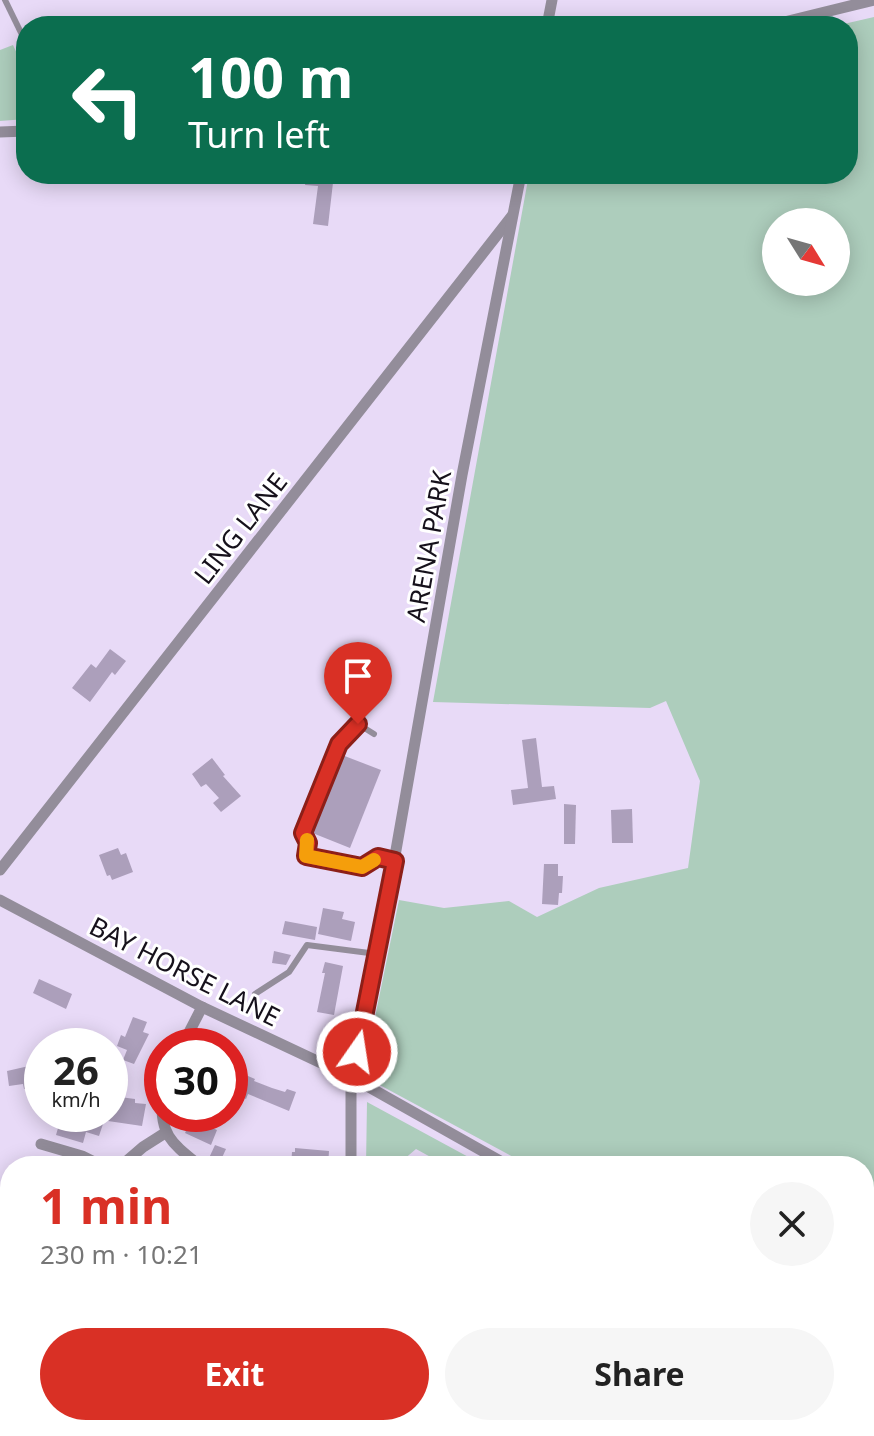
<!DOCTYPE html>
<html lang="en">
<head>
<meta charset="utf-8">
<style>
	body { margin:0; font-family:"Noto Sans",sans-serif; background:#f6f6f6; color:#222; height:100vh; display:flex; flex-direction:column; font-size:30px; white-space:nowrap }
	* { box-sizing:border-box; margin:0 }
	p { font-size:26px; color:#767676 }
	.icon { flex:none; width:44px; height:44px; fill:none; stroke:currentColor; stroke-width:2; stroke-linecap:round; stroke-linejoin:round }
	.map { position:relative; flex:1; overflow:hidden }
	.details { position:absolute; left:0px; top:1156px; width:874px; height:280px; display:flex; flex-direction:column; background:#fff; border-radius:32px 32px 0 0; box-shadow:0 4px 20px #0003 }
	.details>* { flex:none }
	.top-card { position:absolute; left:16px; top:16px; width:842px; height:168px; border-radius:32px; box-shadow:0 4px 20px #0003; background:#0b6e4f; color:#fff; overflow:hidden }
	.needle { width:52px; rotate:127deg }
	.fabs { position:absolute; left:762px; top:208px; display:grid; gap:16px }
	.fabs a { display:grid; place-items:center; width:88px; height:88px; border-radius:50%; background:#fff; box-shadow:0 4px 20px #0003; font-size:40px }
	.speed { position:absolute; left:24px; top:1028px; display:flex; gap:16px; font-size:40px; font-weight:700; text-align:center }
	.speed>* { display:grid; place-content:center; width:104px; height:104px; border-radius:50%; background:#fff; box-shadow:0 4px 20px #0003; line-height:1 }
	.speed small { font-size:20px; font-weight:400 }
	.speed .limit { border:12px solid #d22; background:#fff; color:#111 }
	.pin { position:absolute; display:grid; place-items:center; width:68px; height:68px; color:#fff; margin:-82px -34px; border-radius:50% 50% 50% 0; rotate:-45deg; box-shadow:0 0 8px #0007 }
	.pin .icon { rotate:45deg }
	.me { position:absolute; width:88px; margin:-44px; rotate:13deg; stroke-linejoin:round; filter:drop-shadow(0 0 6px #0008) }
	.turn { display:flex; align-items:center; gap:28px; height:168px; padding:0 40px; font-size:36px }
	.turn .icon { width:104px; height:104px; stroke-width:2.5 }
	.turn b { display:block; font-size:56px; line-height:68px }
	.round { display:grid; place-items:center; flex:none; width:84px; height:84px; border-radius:42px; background:#f6f6f6 }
	.overview { display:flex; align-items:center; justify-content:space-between; height:136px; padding:0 40px }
	h1 { font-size:48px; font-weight:700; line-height:60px; color:#d93025 }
	.button { display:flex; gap:16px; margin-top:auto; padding:16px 40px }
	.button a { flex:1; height:92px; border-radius:48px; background:#d93025; color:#fff; font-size:32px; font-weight:700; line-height:92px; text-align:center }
	.button a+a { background:#f6f6f6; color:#222 }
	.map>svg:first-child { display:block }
	.green { fill:#adcdbc; fill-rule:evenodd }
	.building { fill:#ac9fbb }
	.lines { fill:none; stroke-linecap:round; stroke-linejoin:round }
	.service { stroke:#938d9a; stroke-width:6 }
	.minor { stroke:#938d9a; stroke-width:11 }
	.route-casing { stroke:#8d1f18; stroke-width:20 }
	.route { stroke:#d93025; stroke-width:14 }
	.slow { stroke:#f59e0b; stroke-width:14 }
	.labels { text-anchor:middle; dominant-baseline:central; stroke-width:6; stroke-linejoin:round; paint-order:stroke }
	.street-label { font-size:26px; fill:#16111b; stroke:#fff }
</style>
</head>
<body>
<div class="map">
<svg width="874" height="1436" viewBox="0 0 874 1436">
	<rect width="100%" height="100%" fill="#e8daf7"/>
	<g class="green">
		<path d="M874 17V1436H826L818 1426H864V1166H530L363 1076 399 900 444 908 509 901 537 917 599 888 688 868 700 781 666 701 650 708 433 702 529 174H848V26H835ZM836 222V282H776V222Z"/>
		<polygon points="13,45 26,73 26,119 0,121 0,50"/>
		<polygon points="367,1102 485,1166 447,1166 416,1149 396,1166 366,1166"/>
		<polygon points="408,1426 537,1426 527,1436 410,1436"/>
	</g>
	<g class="building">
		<polygon points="307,174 334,174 328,226 313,224 318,186 305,185"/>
		<polygon points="110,649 126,661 115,675 112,672 90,702 72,688 91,664 96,668"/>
		<polygon points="536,738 542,787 554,786 556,799 513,805 511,790 528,788 522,740"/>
		<polygon points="342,755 381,770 350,848 310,832"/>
		<polygon points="212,758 225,775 223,776 241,796 221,812 213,803 219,798 206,784 201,787 192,774"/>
		<polygon points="564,804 576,805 575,844 564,844"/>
		<polygon points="632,809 633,843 612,843 611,810"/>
		<polygon points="118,848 121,855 126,853 133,872 112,880 110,875 107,876 99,855"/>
		<polygon points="544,864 558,864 558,876 563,876 562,893 559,893 558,905 542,904"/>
		<polygon points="323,908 344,912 342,919 355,922 351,941 318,934"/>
		<polygon points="285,921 317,927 315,940 282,934"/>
		<polygon points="274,951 291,955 286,965 272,963"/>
		<polygon points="325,962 343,966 334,1015 317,1012 325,973 322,973"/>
		<polygon points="39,979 72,994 66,1009 33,993"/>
		<polygon points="133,1017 147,1022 143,1032 149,1034 134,1064 123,1060 127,1050 117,1046 121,1035 125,1037"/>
		<polygon points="331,1036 341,1040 337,1051 327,1047"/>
		<polygon points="230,1062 243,1068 241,1073 255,1079 254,1081 272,1088 285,1092 287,1089 296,1092 289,1111 248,1094 246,1099 233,1093 230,1099"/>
		<polygon points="42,1063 42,1086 24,1089 23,1084 9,1086 7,1071"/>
		<polygon points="112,1096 135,1099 135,1103 146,1104 142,1126 108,1121"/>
		<polygon points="62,1114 79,1114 78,1117 103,1124 99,1136 86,1132 83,1143 56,1135"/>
		<polygon points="194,1114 216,1114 210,1127 217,1130 211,1145 185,1133"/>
		<polygon points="215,1145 226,1149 220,1162 209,1158"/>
		<polygon points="295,1148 329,1151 328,1166 291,1166 292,1152 295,1152"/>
		<polygon points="0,1225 10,1228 10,1242 0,1238"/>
		<polygon points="133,1426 158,1426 153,1436 128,1436"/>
		<polygon points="358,1426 376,1426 371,1436 353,1436"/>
	</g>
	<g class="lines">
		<g class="service">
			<polyline points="5,0 26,43"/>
			<polyline points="374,734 358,724 339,744 303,833 308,843 306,856 362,867 378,857 395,861"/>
			<polyline points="255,994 289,972 307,945 377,954"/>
		</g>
		<g class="minor">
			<polyline points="547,26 552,0"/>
			<polyline points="768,26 874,0"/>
			<polyline points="0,132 26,131"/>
			<polyline points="0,870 512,216"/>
			<polyline points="0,900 202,1007 351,1077 509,1166"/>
			<polyline points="182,1046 202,1007"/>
			<path d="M162 1099C160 1136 173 1144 200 1166"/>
			<polyline points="41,1144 82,1156 102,1166"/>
			<polyline points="121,1166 143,1147 165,1133"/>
			<polyline points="351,1166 351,1077 383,924 462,475 521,174"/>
			<polyline points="398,1426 401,1436"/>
			<polyline points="799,1426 806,1436"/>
			<polyline points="195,1436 195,1426"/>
			<polyline points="322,1436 328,1426"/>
		</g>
	</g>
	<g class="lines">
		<g class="route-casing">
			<polyline id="route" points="357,1052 395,861 378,857 362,867 306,856 308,843 303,833 339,744 358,724"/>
		</g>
		<use href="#route" class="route"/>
		<polyline class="slow" points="307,840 306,856 362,867 374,860"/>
	</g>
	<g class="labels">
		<g class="street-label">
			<text transform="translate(240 528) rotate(-52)">LING LANE</text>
			<text transform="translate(428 546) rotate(-80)">ARENA PARK</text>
			<text transform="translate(185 971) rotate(27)">BAY HORSE LANE</text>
		</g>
	</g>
</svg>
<div class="fabs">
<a><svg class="needle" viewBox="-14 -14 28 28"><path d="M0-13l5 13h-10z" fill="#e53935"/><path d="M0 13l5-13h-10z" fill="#767676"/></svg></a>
</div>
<div class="speed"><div>26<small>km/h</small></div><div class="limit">30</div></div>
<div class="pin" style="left:358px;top:724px;background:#d93025"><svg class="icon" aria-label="arrive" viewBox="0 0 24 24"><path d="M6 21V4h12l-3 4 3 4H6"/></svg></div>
<svg class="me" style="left:357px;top:1052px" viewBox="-20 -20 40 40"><circle r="17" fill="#d93025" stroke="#fff" stroke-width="3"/><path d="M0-11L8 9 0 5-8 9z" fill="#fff"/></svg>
<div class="top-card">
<div class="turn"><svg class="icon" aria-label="left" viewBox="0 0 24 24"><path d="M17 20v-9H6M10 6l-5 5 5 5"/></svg><div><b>100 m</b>Turn left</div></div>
</div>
<section class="details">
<div class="overview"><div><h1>1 min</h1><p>230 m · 10:21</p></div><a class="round"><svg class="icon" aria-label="close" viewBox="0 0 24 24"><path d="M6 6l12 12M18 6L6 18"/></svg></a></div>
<div class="button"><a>Exit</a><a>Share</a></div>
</section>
</div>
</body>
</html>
